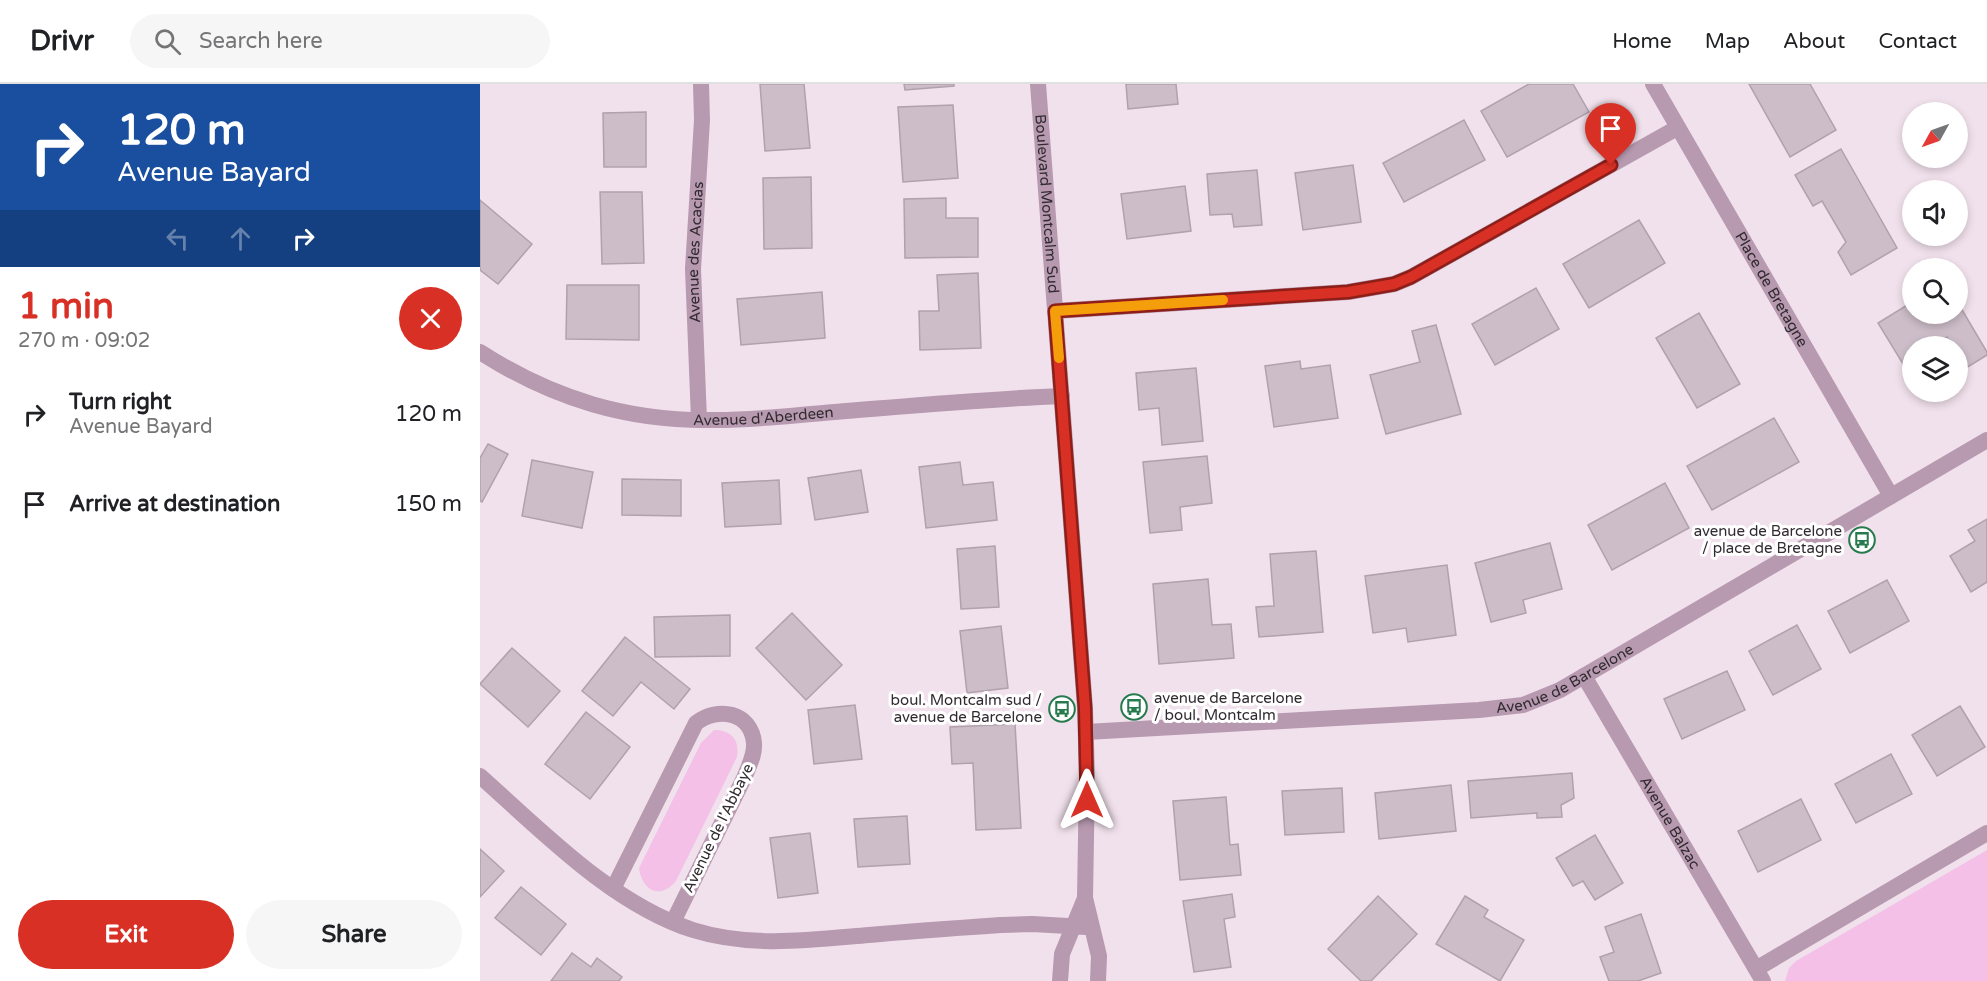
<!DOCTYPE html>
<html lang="en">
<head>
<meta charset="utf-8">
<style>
	body { margin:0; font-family:"Varela Round",sans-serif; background:#f6f6f6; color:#202124; height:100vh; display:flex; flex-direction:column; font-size:22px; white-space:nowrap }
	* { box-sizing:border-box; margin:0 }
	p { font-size:20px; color:#757577 }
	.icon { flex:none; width:33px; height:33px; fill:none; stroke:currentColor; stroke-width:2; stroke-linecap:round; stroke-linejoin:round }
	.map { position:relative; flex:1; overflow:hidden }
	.drawer { display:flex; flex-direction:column; background:#fff; width:480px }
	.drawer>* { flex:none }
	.top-card { background:#1a4fa0; color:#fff; overflow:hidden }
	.needle { width:39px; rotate:230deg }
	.controls { position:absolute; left:1422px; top:18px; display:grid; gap:12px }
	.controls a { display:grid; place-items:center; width:66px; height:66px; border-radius:50%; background:#fff; box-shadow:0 3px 9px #0003; font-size:30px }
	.pin { position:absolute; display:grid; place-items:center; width:51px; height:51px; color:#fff; margin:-62px -26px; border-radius:50% 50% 50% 0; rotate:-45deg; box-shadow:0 0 6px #0007 }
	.pin .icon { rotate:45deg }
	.me { position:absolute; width:66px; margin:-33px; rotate:0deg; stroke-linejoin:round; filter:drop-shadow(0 0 4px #0008) }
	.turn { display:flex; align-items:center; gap:21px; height:126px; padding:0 18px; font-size:27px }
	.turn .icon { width:78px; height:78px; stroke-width:2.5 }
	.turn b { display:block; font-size:42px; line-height:51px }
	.lanes { display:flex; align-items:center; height:57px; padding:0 18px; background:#0003; justify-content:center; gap:30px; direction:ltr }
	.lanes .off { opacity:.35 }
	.round { display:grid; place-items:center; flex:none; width:63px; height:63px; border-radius:32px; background:#f6f6f6 }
	.headline { display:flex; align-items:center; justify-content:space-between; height:102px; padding:0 18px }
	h1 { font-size:36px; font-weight:700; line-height:45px; color:#d93025 }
	.primary-button { display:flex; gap:12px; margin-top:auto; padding:12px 18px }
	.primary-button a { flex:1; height:69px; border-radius:36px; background:#d93025; color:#fff; font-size:24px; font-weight:700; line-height:69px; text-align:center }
	.primary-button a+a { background:#f6f6f6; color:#202124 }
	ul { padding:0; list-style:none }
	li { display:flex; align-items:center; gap:18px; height:90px; padding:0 18px }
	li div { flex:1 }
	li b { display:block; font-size:22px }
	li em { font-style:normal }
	header { display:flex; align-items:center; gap:36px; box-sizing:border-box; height:84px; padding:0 30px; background:#fff; border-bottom:2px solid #e0e0e0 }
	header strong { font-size:28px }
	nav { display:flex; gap:33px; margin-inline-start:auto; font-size:21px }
	.search { width:420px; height:54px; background:#f6f6f6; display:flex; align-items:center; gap:15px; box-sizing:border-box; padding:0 21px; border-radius:33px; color:#757577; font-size:22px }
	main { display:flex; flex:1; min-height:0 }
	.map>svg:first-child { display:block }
	.green { fill:#f4c0e7 }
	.building { fill:#ccbdc8; stroke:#b0a1ac; stroke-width:1.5 }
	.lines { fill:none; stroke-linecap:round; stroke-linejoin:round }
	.minor { stroke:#b799b0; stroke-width:16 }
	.tertiary { stroke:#b799b0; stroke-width:16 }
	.route-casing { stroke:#8d1f18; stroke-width:15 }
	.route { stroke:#d93025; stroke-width:10 }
	.slow { stroke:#f59e0b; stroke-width:10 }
	.labels { text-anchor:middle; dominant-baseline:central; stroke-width:6; stroke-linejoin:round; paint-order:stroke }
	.street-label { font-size:15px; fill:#312b30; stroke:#fff }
	.poi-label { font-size:15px; fill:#312b30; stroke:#fff; text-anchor:end }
</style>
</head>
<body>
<header>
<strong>Drivr</strong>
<div class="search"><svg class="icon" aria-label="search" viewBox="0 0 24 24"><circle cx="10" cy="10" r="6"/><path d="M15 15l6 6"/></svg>Search here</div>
<nav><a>Home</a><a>Map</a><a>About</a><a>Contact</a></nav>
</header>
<main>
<section class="drawer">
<div class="top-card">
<div class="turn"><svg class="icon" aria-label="right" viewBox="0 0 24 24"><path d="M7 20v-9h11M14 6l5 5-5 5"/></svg><div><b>120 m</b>Avenue Bayard</div></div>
<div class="lanes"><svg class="icon off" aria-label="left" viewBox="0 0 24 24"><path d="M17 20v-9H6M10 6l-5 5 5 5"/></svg><svg class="icon off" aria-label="ahead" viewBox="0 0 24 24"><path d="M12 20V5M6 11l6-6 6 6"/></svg><svg class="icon" aria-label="right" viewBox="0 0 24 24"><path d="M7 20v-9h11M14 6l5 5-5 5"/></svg></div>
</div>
<div class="headline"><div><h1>1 min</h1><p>270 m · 09:02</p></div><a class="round" style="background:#d93025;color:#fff"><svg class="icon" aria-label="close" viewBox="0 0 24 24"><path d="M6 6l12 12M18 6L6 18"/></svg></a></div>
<ul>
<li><svg class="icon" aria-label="right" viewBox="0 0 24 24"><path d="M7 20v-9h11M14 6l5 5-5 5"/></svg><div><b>Turn right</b><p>Avenue Bayard</p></div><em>120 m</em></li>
<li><svg class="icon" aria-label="arrive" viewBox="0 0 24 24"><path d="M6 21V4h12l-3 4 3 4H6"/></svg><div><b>Arrive at destination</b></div><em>150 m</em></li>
</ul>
<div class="primary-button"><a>Exit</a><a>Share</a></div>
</section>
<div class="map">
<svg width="1507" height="897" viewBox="0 0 1507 897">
	<rect width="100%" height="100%" fill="#f1e1ec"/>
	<g class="green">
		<path d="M234 646C251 646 260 656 257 673L196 797C180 816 162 807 159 784L221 659Z"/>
		<polygon points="1507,766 1507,897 1305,897 1309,884 1316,877"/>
	</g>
	<g class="building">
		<polygon points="280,0 324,0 330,64 285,67"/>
		<polygon points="424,0 474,0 474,2 425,6"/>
		<polygon points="646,0 696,0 698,20 648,25"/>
		<polygon points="1049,0 1093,0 1109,28 1027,73 1001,27"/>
		<polygon points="1269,0 1330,0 1356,46 1310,73"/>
		<polygon points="473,21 478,94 423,98 418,23"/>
		<polygon points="166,28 166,83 124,83 123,29"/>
		<polygon points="984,36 1005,76 924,118 903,79"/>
		<polygon points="1361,65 1417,164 1371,191 1358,168 1366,158 1342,117 1333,122 1315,91"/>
		<polygon points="873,81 881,138 823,146 815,89"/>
		<polygon points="777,86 782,141 754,143 752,130 730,131 727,90"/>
		<polygon points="331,93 332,164 284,165 283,94"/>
		<polygon points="705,102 711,147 647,155 641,110"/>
		<polygon points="120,108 162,108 164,179 122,180"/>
		<polygon points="466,114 466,134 498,134 498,173 425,174 424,115"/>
		<polygon points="0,116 52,160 18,200 0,186"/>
		<polygon points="1159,136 1185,179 1109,224 1083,180"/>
		<polygon points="498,189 501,264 440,266 439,227 459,227 457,191"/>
		<polygon points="87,201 159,201 159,256 86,255"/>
		<polygon points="1056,204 1079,245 1015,281 992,240"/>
		<polygon points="342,208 345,254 261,261 257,215"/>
		<polygon points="1432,218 1432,230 1478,230 1478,219 1507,268 1507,271 1486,284 1478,270 1478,262 1473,262 1467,253 1452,262 1432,262 1432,274 1423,280 1398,239"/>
		<polygon points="1219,229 1260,300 1217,324 1176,254"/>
		<polygon points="956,241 981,330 906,350 890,291 940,278 932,247"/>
		<polygon points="820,277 821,285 850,281 858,334 794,343 785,282"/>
		<polygon points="716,284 723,357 682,361 679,324 659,326 656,289"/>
		<polygon points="1294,334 1319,378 1232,426 1207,382"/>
		<polygon points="8,360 28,370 2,418 0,417 0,374"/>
		<polygon points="727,372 732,419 700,423 702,446 670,449 663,378"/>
		<polygon points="52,376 113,388 102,444 42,432"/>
		<polygon points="480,378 483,401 513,398 517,436 446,444 439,383"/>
		<polygon points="381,386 388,428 335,436 328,394"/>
		<polygon points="142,395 201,396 201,432 142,431"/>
		<polygon points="299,396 301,440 245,443 242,399"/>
		<polygon points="1185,399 1209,444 1132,486 1108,441"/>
		<polygon points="1507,435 1507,498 1491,508 1470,472 1495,457 1488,446"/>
		<polygon points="1070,459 1082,505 1043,516 1046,529 1011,538 995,479"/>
		<polygon points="515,462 519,523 481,525 477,465"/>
		<polygon points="836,467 843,548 779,553 776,523 794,522 790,470"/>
		<polygon points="967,481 976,551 928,558 926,544 893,549 885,492"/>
		<polygon points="728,495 732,541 751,540 754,574 679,580 673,500"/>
		<polygon points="1407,496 1429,537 1370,569 1348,527"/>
		<polygon points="312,529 362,581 326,616 276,564"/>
		<polygon points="250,531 250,572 175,573 174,533"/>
		<polygon points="1317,541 1341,585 1293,611 1269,567"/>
		<polygon points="521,542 528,604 487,609 480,547"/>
		<polygon points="145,553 210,605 194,625 161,598 133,632 102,607"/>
		<polygon points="32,564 80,607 48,643 0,600"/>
		<polygon points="1247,587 1265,626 1202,655 1184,615"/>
		<polygon points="375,621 382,675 334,680 328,626"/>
		<polygon points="1480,622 1505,663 1457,692 1432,651"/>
		<polygon points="106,628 150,663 110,715 65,680"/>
		<polygon points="535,640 541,744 496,746 493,679 472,680 470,643"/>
		<polygon points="1411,670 1432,710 1376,739 1355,700"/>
		<polygon points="1092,689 1094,714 1081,721 1082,733 1057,734 1057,729 991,734 988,697"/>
		<polygon points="971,701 976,747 899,755 895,709"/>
		<polygon points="862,704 864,748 805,751 802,707"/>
		<polygon points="746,713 750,761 758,760 761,791 700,796 693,717"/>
		<polygon points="1321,715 1341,756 1278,788 1258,747"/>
		<polygon points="427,732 430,780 378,783 374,735"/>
		<polygon points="330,749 338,809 298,814 290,754"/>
		<polygon points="1115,751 1143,799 1115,816 1103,797 1093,802 1076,774"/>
		<polygon points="0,765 24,787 0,813"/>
		<polygon points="41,803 86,840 61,871 15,834"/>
		<polygon points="752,810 755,833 744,835 751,883 714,888 703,817"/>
		<polygon points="898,812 937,850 891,897 881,897 848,865"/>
		<polygon points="985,812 1008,826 1004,833 1044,856 1020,897 956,860"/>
		<polygon points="1161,830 1181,889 1158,897 1129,897 1120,873 1134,868 1125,843"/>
		<polygon points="92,869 111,883 117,874 142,893 139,897 71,897"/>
	</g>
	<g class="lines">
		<g class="minor">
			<path id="s1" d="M1173 0 1411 412"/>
			<polyline points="575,227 868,208 914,200 931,193 1197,44"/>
			<path id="s2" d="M0 268C73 315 149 338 236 336 276 336 315 331 355 328 430 322 506 315 582 312"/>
			<path id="s3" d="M219 336 213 185 222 36 221 0"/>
			<path id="s4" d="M1104 592 1283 897"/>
			<path id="s5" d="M606 648 999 626 1043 621 1080 606 1507 356"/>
			<path d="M0 692C62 747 132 820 213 846 270 864 330 856 389 851 433 847 477 844 521 841L552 840 606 843"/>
			<path d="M133 805 216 639C238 622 271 628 274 659 275 671 269 681 265 692L193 838"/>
			<polyline points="1276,885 1507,749"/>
		</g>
		<g class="tertiary">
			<path id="s6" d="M558 0 605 624 607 693 605 814 619 872 618 897"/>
			<polyline points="580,897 582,870 605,814"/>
		</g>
	</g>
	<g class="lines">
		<g class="route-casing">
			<polyline id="route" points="607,716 605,624 575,227 868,208 914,200 931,193 1131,81"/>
		</g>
		<use href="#route" class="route"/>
		<polyline class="slow" points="579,274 575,227 743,216"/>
	</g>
	<defs>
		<g id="bus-ring" transform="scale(1.35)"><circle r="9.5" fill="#fff" stroke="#277a4d" stroke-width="1.5"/><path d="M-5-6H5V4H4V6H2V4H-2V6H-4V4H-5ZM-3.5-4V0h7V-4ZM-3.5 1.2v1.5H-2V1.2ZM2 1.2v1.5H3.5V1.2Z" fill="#277a4d"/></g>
	</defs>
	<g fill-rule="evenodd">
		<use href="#bus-ring" x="1382" y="456"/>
		<use href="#bus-ring" x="654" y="623"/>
		<use href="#bus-ring" x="582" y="625"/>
	</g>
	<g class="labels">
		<g class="street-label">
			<text stroke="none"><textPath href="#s6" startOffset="120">Boulevard Montcalm Sud</textPath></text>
			<text stroke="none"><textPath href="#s3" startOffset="168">Avenue des Acacias</textPath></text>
			<text stroke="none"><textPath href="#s1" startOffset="237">Place de Bretagne</textPath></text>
			<text stroke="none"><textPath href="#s2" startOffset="297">Avenue d'Aberdeen</textPath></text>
			<text stroke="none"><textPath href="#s5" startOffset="486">Avenue de Barcelone</textPath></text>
			<text stroke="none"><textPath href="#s4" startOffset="170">Avenue Balzac</textPath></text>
			<text transform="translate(238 744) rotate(-64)">Avenue de l'Abbaye</text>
		</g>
		<g class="poi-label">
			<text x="1362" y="447">avenue de Barcelone<tspan x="1362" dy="17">/ place de Bretagne</tspan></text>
			<text x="674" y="614" text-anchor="start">avenue de Barcelone<tspan x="674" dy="17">/ boul. Montcalm</tspan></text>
			<text x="562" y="616">boul. Montcalm sud /<tspan x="562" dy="17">avenue de Barcelone</tspan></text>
		</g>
	</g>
</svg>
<div class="controls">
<a><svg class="needle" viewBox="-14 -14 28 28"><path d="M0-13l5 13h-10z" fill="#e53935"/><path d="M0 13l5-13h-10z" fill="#757577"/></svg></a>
<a><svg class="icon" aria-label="sound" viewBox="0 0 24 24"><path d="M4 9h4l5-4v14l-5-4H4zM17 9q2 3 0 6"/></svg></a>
<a><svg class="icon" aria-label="search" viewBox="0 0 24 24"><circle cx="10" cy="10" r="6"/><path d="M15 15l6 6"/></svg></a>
<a><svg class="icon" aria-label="layers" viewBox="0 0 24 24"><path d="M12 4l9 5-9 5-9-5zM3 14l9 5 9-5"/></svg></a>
</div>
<div class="pin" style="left:1131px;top:81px;background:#d93025"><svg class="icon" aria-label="arrive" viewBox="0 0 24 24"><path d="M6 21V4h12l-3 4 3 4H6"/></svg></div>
<svg class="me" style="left:607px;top:716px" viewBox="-20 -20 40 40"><path d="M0-17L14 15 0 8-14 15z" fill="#d93025" stroke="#fff" stroke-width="4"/></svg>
</div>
</main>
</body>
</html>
